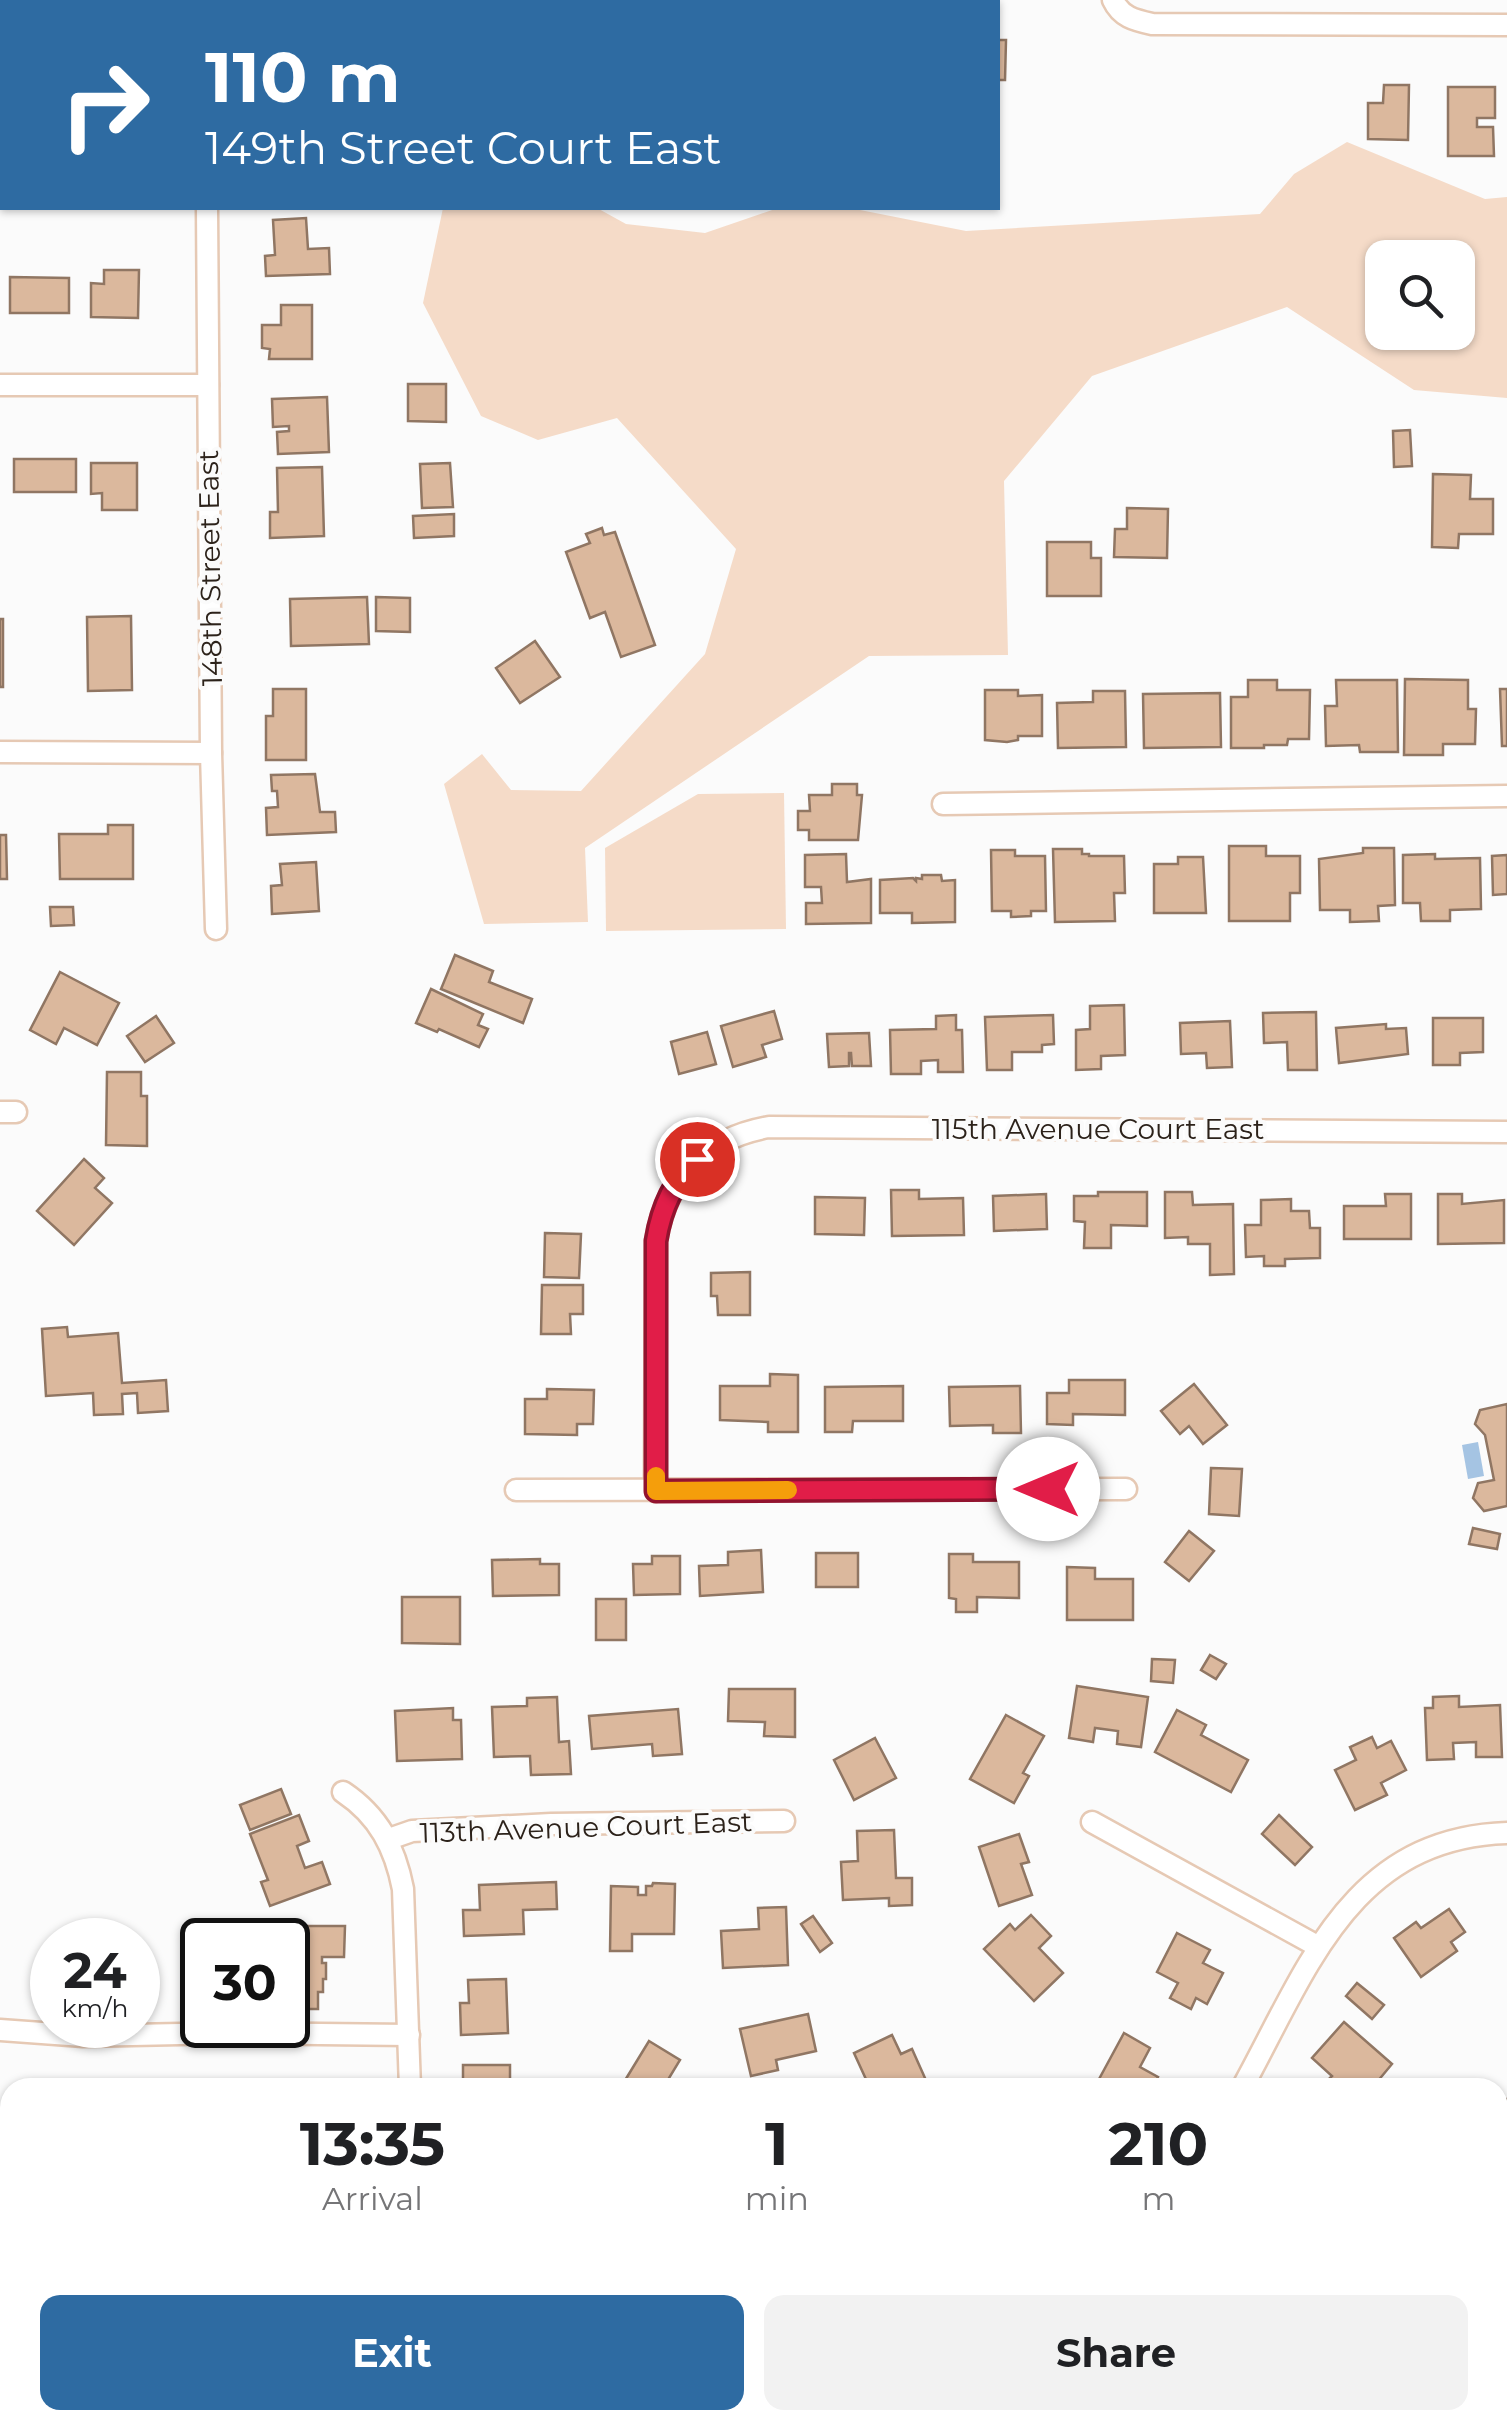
<!DOCTYPE html>
<html lang="en">
<head>
<meta charset="utf-8">
<style>
	body { margin:0; font-family:Montserrat,sans-serif; background:#f2f2f2; color:#202124; height:100vh; display:flex; flex-direction:column; font-size:38px; white-space:nowrap }
	* { box-sizing:border-box; margin:0 }
	p { font-size:32px; color:#757577 }
	.icon { flex:none; width:55px; height:55px; fill:none; stroke:currentColor; stroke-width:2; stroke-linecap:round; stroke-linejoin:round }
	.map { position:relative; flex:1; overflow:hidden }
	.details { position:absolute; left:0px; top:2078px; width:1508px; height:352px; display:flex; flex-direction:column; background:#fff; border-radius:30px 30px 0 0; box-shadow:0 2px 8px #0004 }
	.details>* { flex:none }
	.top-card { position:absolute; left:0px; top:0px; width:1000px; height:210px; box-shadow:0 2px 8px #0004; background:#2e6ba2; color:#fff; overflow:hidden }
	.buttons { position:absolute; left:1365px; top:240px; display:grid; gap:20px }
	.buttons a { display:grid; place-items:center; width:110px; height:110px; border-radius:20px; background:#fff; box-shadow:0 2px 8px #0004; font-size:50px }
	.speed { position:absolute; left:30px; top:1918px; display:flex; gap:20px; font-size:50px; font-weight:700; text-align:center }
	.speed>* { display:grid; place-content:center; width:130px; height:130px; border-radius:50%; background:#fff; box-shadow:0 2px 8px #0004; line-height:1 }
	.speed small { font-size:25px; font-weight:400 }
	.speed .limit { border:5px solid #111; border-radius:15px; background:#fff; color:#111 }
	.pin { position:absolute; display:grid; place-items:center; width:85px; height:85px; color:#fff; margin:-42px; border:5px solid #fff; border-radius:50%; box-shadow:0 2px 10px #0007 }
	.me { position:absolute; width:110px; margin:-55px; rotate:270deg; stroke-linejoin:round; filter:drop-shadow(0 0 8px #0008) }
	.turn { display:flex; align-items:center; gap:35px; height:210px; padding:0 40px; font-size:45px }
	.turn .icon { width:130px; height:130px; stroke-width:2.5 }
	.turn b { display:block; font-size:70px; line-height:85px }
	.eta { display:flex; justify-content:space-evenly; align-items:center; height:170px; text-align:center }
	.eta b { font-size:60px; font-weight:700; line-height:70px }
	.button { display:flex; gap:20px; margin-top:auto; padding:20px 40px }
	.button a { flex:1; height:115px; border-radius:20px; background:#2e6ba2; color:#fff; font-size:40px; font-weight:700; line-height:115px; text-align:center }
	.button a+a { background:#f2f2f2; color:#202124 }
	.map>svg:first-child { display:block }
	.green { fill:#f5dbc8; fill-rule:evenodd }
	.water { fill:#a5c4e3 }
	.building { fill:#dbb89d; stroke:#907663; stroke-width:2.5 }
	.lines { fill:none; stroke-linecap:round; stroke-linejoin:round }
	.minor-casing { stroke:#e6c9b4; stroke-width:25 }
	.minor { stroke:#fff; stroke-width:20 }
	.route-casing { stroke:#92132f; stroke-width:25 }
	.route { stroke:#e11d48; stroke-width:18 }
	.slow { stroke:#f59e0b; stroke-width:18 }
	.labels { text-anchor:middle; dominant-baseline:central; stroke-width:8; stroke-linejoin:round; paint-order:stroke }
	.street-label { font-size:28px; fill:#2c221a; stroke:#fbfbfb }
</style>
</head>
<body>
<div class="map">
<svg width="1507" height="2428" viewBox="0 0 1507 2428">
	<rect width="100%" height="100%" fill="#fbfbfb"/>
	<g class="green">
		<path d="M1347 142 1485 199 1507 197V398L1414 390 1287 307 1092 376 1004 481 1008 655 869 656 585 848 588 922 484 924 444 784 482 754 511 790 581 791 705 654 736 549 617 418 538 440 481 416 423 303 443 208H597L626 224 705 233 778 208H850L966 231 1260 214 1294 174ZM1382 258H1458V332H1382Z"/>
		<polygon points="784,793 786,929 606,931 605,848 698,794"/>
	</g>
	<polygon class="water" points="1478,1442 1484,1476 1468,1479 1462,1445"/>
	<g class="building">
		<polygon points="998,40 1006,40 1005,80 998,80"/>
		<rect x="0" y="81" width="2" height="54"/>
		<polygon points="1384,85 1409,85 1408,140 1368,139 1368,103 1383,103"/>
		<polygon points="1448,87 1495,87 1495,118 1477,118 1477,127 1493,127 1494,156 1448,156"/>
		<polygon points="306,218 308,249 329,248 330,274 266,276 265,256 275,255 273,220"/>
		<polygon points="104,270 139,270 138,318 91,317 91,283 104,284"/>
		<polygon points="10,277 69,278 69,313 10,313"/>
		<polygon points="281,305 312,305 312,359 269,359 270,349 262,348 262,325 281,325"/>
		<polygon points="408,384 446,384 446,422 408,421"/>
		<polygon points="327,397 329,452 278,454 277,432 289,431 289,426 273,427 272,399"/>
		<polygon points="1410,430 1412,466 1394,467 1393,431"/>
		<rect x="14" y="459" width="62" height="33"/>
		<polygon points="91,463 137,463 137,510 102,510 102,493 91,494"/>
		<polygon points="450,463 453,507 422,508 420,464"/>
		<polygon points="322,467 324,536 270,538 270,512 278,512 277,468"/>
		<polygon points="1433,474 1471,475 1470,499 1493,499 1493,534 1459,534 1458,548 1432,547"/>
		<polygon points="1127,508 1168,509 1167,558 1114,557 1115,529 1127,529"/>
		<polygon points="454,514 454,536 414,538 413,516"/>
		<polygon points="602,528 604,535 615,532 655,645 621,657 605,612 590,618 566,552 590,543 586,534"/>
		<polygon points="1047,542 1091,542 1091,558 1101,558 1101,596 1047,596"/>
		<polygon points="367,597 369,644 291,646 290,599"/>
		<polygon points="376,597 410,598 410,632 376,631"/>
		<polygon points="131,616 132,690 88,691 87,617"/>
		<rect x="0" y="619" width="3" height="68"/>
		<polygon points="535,641 560,677 520,703 496,668"/>
		<polygon points="1405,679 1468,680 1468,709 1476,709 1475,744 1443,744 1443,755 1404,755"/>
		<polygon points="1248,680 1277,680 1277,690 1310,690 1309,739 1288,739 1287,745 1264,745 1264,748 1231,748 1231,697 1248,697"/>
		<polygon points="1336,680 1397,680 1398,752 1360,752 1359,745 1326,746 1325,706 1337,706"/>
		<polygon points="273,689 306,689 306,760 266,760 266,716 273,716"/>
		<polygon points="1500,689 1507,689 1507,746 1502,746"/>
		<polygon points="985,690 1018,690 1018,696 1042,695 1042,736 1018,736 1018,740 1007,742 985,740"/>
		<polygon points="1093,691 1125,691 1126,747 1058,748 1057,703 1093,702"/>
		<polygon points="1220,693 1221,747 1144,748 1143,694"/>
		<polygon points="315,774 320,812 335,812 336,832 267,835 266,808 278,807 277,791 272,791 271,775"/>
		<polygon points="832,784 857,784 857,795 862,795 858,840 809,840 809,830 798,830 798,811 810,811 809,795 832,795"/>
		<polygon points="108,825 133,825 133,879 60,879 59,834 108,834"/>
		<polygon points="0,835 6,835 7,879 0,879"/>
		<polygon points="1229,846 1266,846 1266,856 1300,856 1300,893 1290,893 1290,921 1229,921"/>
		<polygon points="1363,848 1394,848 1395,905 1378,906 1379,921 1350,922 1350,910 1320,910 1319,859 1363,853"/>
		<polygon points="1053,849 1082,849 1082,854 1089,854 1089,856 1124,856 1125,893 1114,893 1115,921 1055,922"/>
		<polygon points="991,850 1015,850 1015,856 1045,856 1046,911 1031,911 1031,916 1011,917 1011,911 992,911"/>
		<polygon points="846,854 847,882 871,879 871,923 806,924 806,903 822,903 821,887 805,887 805,855"/>
		<polygon points="1435,854 1435,859 1480,858 1481,909 1450,910 1450,921 1421,921 1420,903 1403,903 1403,855"/>
		<polygon points="1507,855 1507,894 1493,895 1492,856"/>
		<polygon points="1178,857 1203,857 1206,913 1154,913 1154,864 1178,864"/>
		<polygon points="316,862 319,911 272,914 271,886 282,885 280,864"/>
		<polygon points="922,875 941,875 942,881 955,880 955,922 912,923 912,913 880,913 880,880 913,878 916,881 916,878 922,879"/>
		<polygon points="50,907 73,907 74,925 51,926"/>
		<polygon points="455,955 493,971 489,982 532,999 523,1023 441,989"/>
		<polygon points="60,972 119,1003 97,1045 64,1028 56,1044 30,1030"/>
		<polygon points="431,989 483,1014 478,1025 488,1029 479,1047 439,1029 437,1032 416,1023"/>
		<polygon points="1124,1005 1125,1055 1101,1056 1101,1069 1076,1070 1076,1030 1090,1029 1090,1006"/>
		<polygon points="774,1011 782,1039 762,1045 766,1057 733,1067 721,1026"/>
		<polygon points="1316,1012 1317,1070 1288,1070 1287,1042 1264,1043 1263,1013"/>
		<polygon points="956,1015 956,1030 962,1030 963,1072 938,1072 938,1060 921,1061 921,1074 891,1074 890,1030 936,1029 936,1016"/>
		<polygon points="1053,1015 1054,1044 1042,1045 1042,1052 1012,1052 1012,1070 987,1070 985,1017"/>
		<polygon points="156,1016 174,1043 145,1062 127,1036"/>
		<polygon points="1433,1018 1483,1018 1483,1052 1460,1053 1460,1065 1433,1065"/>
		<polygon points="1230,1021 1232,1067 1207,1068 1206,1053 1181,1054 1180,1023"/>
		<polygon points="1386,1024 1386,1029 1406,1028 1408,1054 1339,1063 1336,1028"/>
		<polygon points="707,1032 716,1064 679,1074 671,1042"/>
		<polygon points="869,1033 871,1066 852,1066 851,1053 849,1053 849,1066 829,1067 827,1034"/>
		<polygon points="107,1072 141,1072 141,1096 147,1096 147,1146 106,1145"/>
		<polygon points="84,1159 104,1178 95,1188 112,1203 74,1245 37,1211"/>
		<polygon points="891,1190 919,1190 919,1199 963,1198 964,1235 892,1236"/>
		<polygon points="1098,1192 1147,1192 1147,1226 1111,1225 1111,1248 1084,1248 1085,1222 1074,1221 1074,1196 1098,1196"/>
		<polygon points="1165,1192 1192,1192 1193,1205 1233,1204 1234,1274 1210,1275 1210,1244 1188,1244 1188,1237 1165,1238"/>
		<polygon points="1046,1194 1047,1229 994,1231 993,1196"/>
		<polygon points="1385,1194 1411,1194 1411,1239 1344,1239 1344,1206 1386,1206"/>
		<polygon points="1438,1194 1462,1194 1462,1204 1504,1200 1504,1243 1438,1244"/>
		<polygon points="815,1197 865,1198 864,1235 815,1234"/>
		<polygon points="1291,1199 1291,1211 1309,1211 1310,1228 1320,1228 1320,1258 1285,1259 1285,1266 1264,1266 1264,1256 1246,1257 1245,1225 1261,1225 1261,1200"/>
		<polygon points="545,1233 581,1234 579,1278 544,1277"/>
		<polygon points="750,1272 750,1315 718,1315 717,1296 711,1296 711,1273"/>
		<polygon points="542,1285 583,1285 583,1314 570,1314 571,1334 541,1334"/>
		<polygon points="67,1327 68,1337 118,1333 122,1383 166,1380 168,1411 138,1413 137,1393 122,1394 123,1414 94,1415 93,1393 46,1396 42,1329"/>
		<polygon points="770,1374 798,1375 798,1432 768,1432 768,1422 720,1420 720,1386 770,1386"/>
		<polygon points="1069,1380 1125,1380 1125,1415 1073,1414 1073,1425 1047,1424 1047,1393 1069,1393"/>
		<polygon points="1194,1384 1227,1425 1203,1444 1189,1426 1180,1434 1161,1411"/>
		<polygon points="903,1386 903,1421 853,1421 852,1432 825,1432 825,1387"/>
		<polygon points="1020,1386 1021,1433 993,1433 993,1425 950,1426 949,1387"/>
		<polygon points="547,1389 594,1390 593,1424 577,1424 577,1435 525,1434 525,1399 547,1399"/>
		<polygon points="1507,1404 1507,1506 1484,1511 1473,1498 1478,1483 1494,1480 1485,1435 1475,1424 1480,1410"/>
		<polygon points="1211,1468 1242,1469 1239,1516 1209,1514"/>
		<polygon points="1473,1528 1500,1534 1497,1549 1469,1544"/>
		<polygon points="1189,1531 1214,1551 1189,1581 1165,1562"/>
		<polygon points="761,1550 763,1592 700,1596 699,1566 728,1565 728,1552"/>
		<rect x="816" y="1553" width="42" height="34"/>
		<polygon points="949,1554 973,1554 973,1562 1019,1562 1019,1598 977,1597 977,1612 956,1612 956,1599 949,1598"/>
		<polygon points="652,1556 680,1556 680,1594 634,1595 633,1564 652,1564"/>
		<polygon points="540,1559 540,1564 559,1564 559,1595 493,1596 492,1560"/>
		<polygon points="1067,1567 1095,1568 1095,1579 1133,1579 1133,1620 1067,1620"/>
		<polygon points="402,1597 460,1597 460,1644 402,1643"/>
		<rect x="596" y="1599" width="30" height="41"/>
		<polygon points="1210,1655 1226,1664 1216,1679 1201,1670"/>
		<polygon points="1152,1659 1175,1660 1173,1683 1151,1681"/>
		<polygon points="1077,1686 1148,1697 1141,1747 1117,1744 1118,1731 1095,1728 1093,1742 1069,1738"/>
		<polygon points="729,1689 795,1689 795,1737 764,1736 765,1722 728,1721"/>
		<polygon points="1459,1696 1459,1707 1500,1705 1502,1757 1476,1757 1476,1742 1453,1743 1454,1759 1427,1760 1425,1708 1433,1708 1433,1697"/>
		<polygon points="557,1697 559,1742 569,1741 571,1774 531,1775 530,1756 494,1757 492,1707 527,1706 527,1698"/>
		<polygon points="453,1708 453,1720 461,1720 462,1759 397,1761 395,1711"/>
		<polygon points="678,1709 682,1754 653,1756 652,1744 592,1749 589,1716"/>
		<polygon points="1177,1710 1206,1725 1201,1735 1248,1760 1231,1792 1155,1752"/>
		<polygon points="1006,1715 1044,1736 1023,1773 1029,1776 1014,1803 970,1779"/>
		<polygon points="1372,1737 1377,1748 1391,1741 1406,1770 1381,1783 1387,1795 1355,1810 1335,1770 1356,1760 1350,1747"/>
		<polygon points="875,1738 896,1778 854,1800 834,1760"/>
		<polygon points="281,1789 291,1814 250,1830 240,1805"/>
		<polygon points="299,1815 309,1841 297,1846 305,1868 322,1862 330,1884 270,1906 261,1882 268,1880 250,1834"/>
		<polygon points="1279,1815 1312,1847 1295,1865 1262,1834"/>
		<polygon points="894,1830 896,1878 912,1878 912,1905 889,1906 889,1898 843,1900 841,1862 858,1861 857,1831"/>
		<polygon points="1019,1834 1029,1862 1021,1864 1032,1895 999,1906 979,1847"/>
		<polygon points="556,1882 557,1909 523,1910 524,1934 464,1936 463,1910 480,1910 479,1885"/>
		<polygon points="653,1883 675,1884 674,1934 632,1934 632,1951 610,1951 611,1886 638,1887 638,1895 646,1895 646,1886 652,1886"/>
		<polygon points="786,1907 788,1965 723,1968 721,1931 759,1929 758,1908"/>
		<polygon points="1449,1909 1465,1932 1451,1942 1457,1951 1421,1977 1394,1938 1416,1922 1421,1928"/>
		<polygon points="1031,1915 1051,1936 1039,1948 1063,1973 1034,2001 984,1949 1010,1924 1015,1930"/>
		<polygon points="813,1916 832,1943 820,1952 801,1924"/>
		<polygon points="286,1926 345,1926 344,1957 322,1957 322,1963 326,1963 326,1979 323,1979 323,1992 318,1992 318,2009 288,2009"/>
		<polygon points="1177,1933 1210,1950 1203,1963 1223,1973 1207,2004 1196,1998 1191,2009 1170,1998 1178,1983 1157,1972"/>
		<polygon points="506,1979 508,2033 461,2035 460,2003 469,2003 468,1980"/>
		<polygon points="1357,1983 1384,2005 1372,2019 1346,1996"/>
		<polygon points="808,2014 816,2051 776,2060 778,2070 751,2076 740,2029"/>
		<polygon points="1344,2022 1392,2064 1372,2088 1333,2088 1326,2082 1332,2076 1312,2058"/>
		<polygon points="1124,2033 1150,2048 1140,2067 1158,2077 1152,2088 1110,2088 1098,2081"/>
		<polygon points="892,2035 901,2054 912,2049 929,2087 870,2088 854,2053"/>
		<polygon points="649,2041 680,2060 663,2088 633,2088 624,2082"/>
		<rect x="463" y="2065" width="47" height="23"/>
		<polygon points="1498,2099 1507,2099 1507,2133 1498,2134"/>
		<polygon points="6,2134 10,2135 10,2175 5,2175"/>
		<polygon points="19,2420 76,2420 73,2428 17,2428"/>
		<rect x="480" y="2420" width="44" height="8"/>
		<rect x="877" y="2420" width="48" height="8"/>
		<polygon points="1274,2420 1339,2420 1335,2428 1281,2428 1272,2424"/>
		<polygon points="1359,2420 1390,2420 1398,2428 1360,2428 1364,2424"/>
	</g>
	<g class="lines">
		<g class="minor-casing">
			<g id="minor">
				<polyline points="557,0 557,2"/>
				<path d="M1113 0C1121 17 1134 20 1152 24L1507 25"/>
				<polyline points="203,2 203,0"/>
				<polyline points="0,13 2,13"/>
				<polyline points="207,208 211,753 216,929"/>
				<polyline points="0,385 208,385"/>
				<polyline points="0,752 211,753"/>
				<polyline points="943,804 1507,796"/>
				<polyline points="0,1112 16,1112"/>
				<polyline points="516,1490 1126,1489"/>
				<path d="M655 1491 656 1241C666 1178 706 1138 769 1127L1507 1132"/>
				<path d="M343 1792C379 1816 395 1848 403 1889L410 2088"/>
				<polyline points="1092,1822 1319,1947"/>
				<polyline points="389,1839 412,1831 551,1824 784,1821"/>
				<polyline points="0,2030 83,2036 229,2033 409,2035"/>
				<path d="M1242 2088C1307 1970 1350 1838 1507 1833"/>
				<polyline points="416,2420 416,2428"/>
				<polyline points="781,2420 781,2428"/>
				<polyline points="1105,2420 1122,2428"/>
				<polyline points="1052,2428 1058,2420"/>
			</g>
		</g>
		<use href="#minor" class="minor"/>
	</g>
	<g class="lines">
		<g class="route-casing">
			<path id="route" d="M697 1159C673 1181 661 1209 656 1241V1491L1048 1489"/>
		</g>
		<use href="#route" class="route"/>
		<polyline class="slow" points="656,1476 656,1491 788,1490"/>
	</g>
	<g class="labels">
		<g class="street-label">
			<text transform="translate(210 568) rotate(-91)">148th Street East</text>
			<text x="1098" y="1129">115th Avenue Court East</text>
			<text transform="translate(586 1827) rotate(-2)">113th Avenue Court East</text>
		</g>
	</g>
</svg>
<div class="buttons">
<a><svg class="icon" aria-label="search" viewBox="0 0 24 24"><circle cx="10" cy="10" r="6"/><path d="M15 15l6 6"/></svg></a>
</div>
<div class="speed"><div>24<small>km/h</small></div><div class="limit">30</div></div>
<div class="pin" style="left:697px;top:1159px;background:#d93025"><svg class="icon" aria-label="arrive" viewBox="0 0 24 24"><path d="M6 21V4h12l-3 4 3 4H6"/></svg></div>
<svg class="me" style="left:1048px;top:1489px" viewBox="-20 -20 40 40"><circle r="19" fill="#fff"/><path d="M0-13L10 11 0 6-10 11z" fill="#e11d48"/></svg>
<div class="top-card">
<div class="turn"><svg class="icon" aria-label="right" viewBox="0 0 24 24"><path d="M7 20v-9h11M14 6l5 5-5 5"/></svg><div><b>110 m</b>149th Street Court East</div></div>
</div>
<section class="details">
<div class="eta">
<div><b>13:35</b><p>Arrival</p></div>
<div><b>1</b><p>min</p></div>
<div><b>210</b><p>m</p></div>
</div>
<div class="button"><a>Exit</a><a>Share</a></div>
</section>
</div>
</body>
</html>
